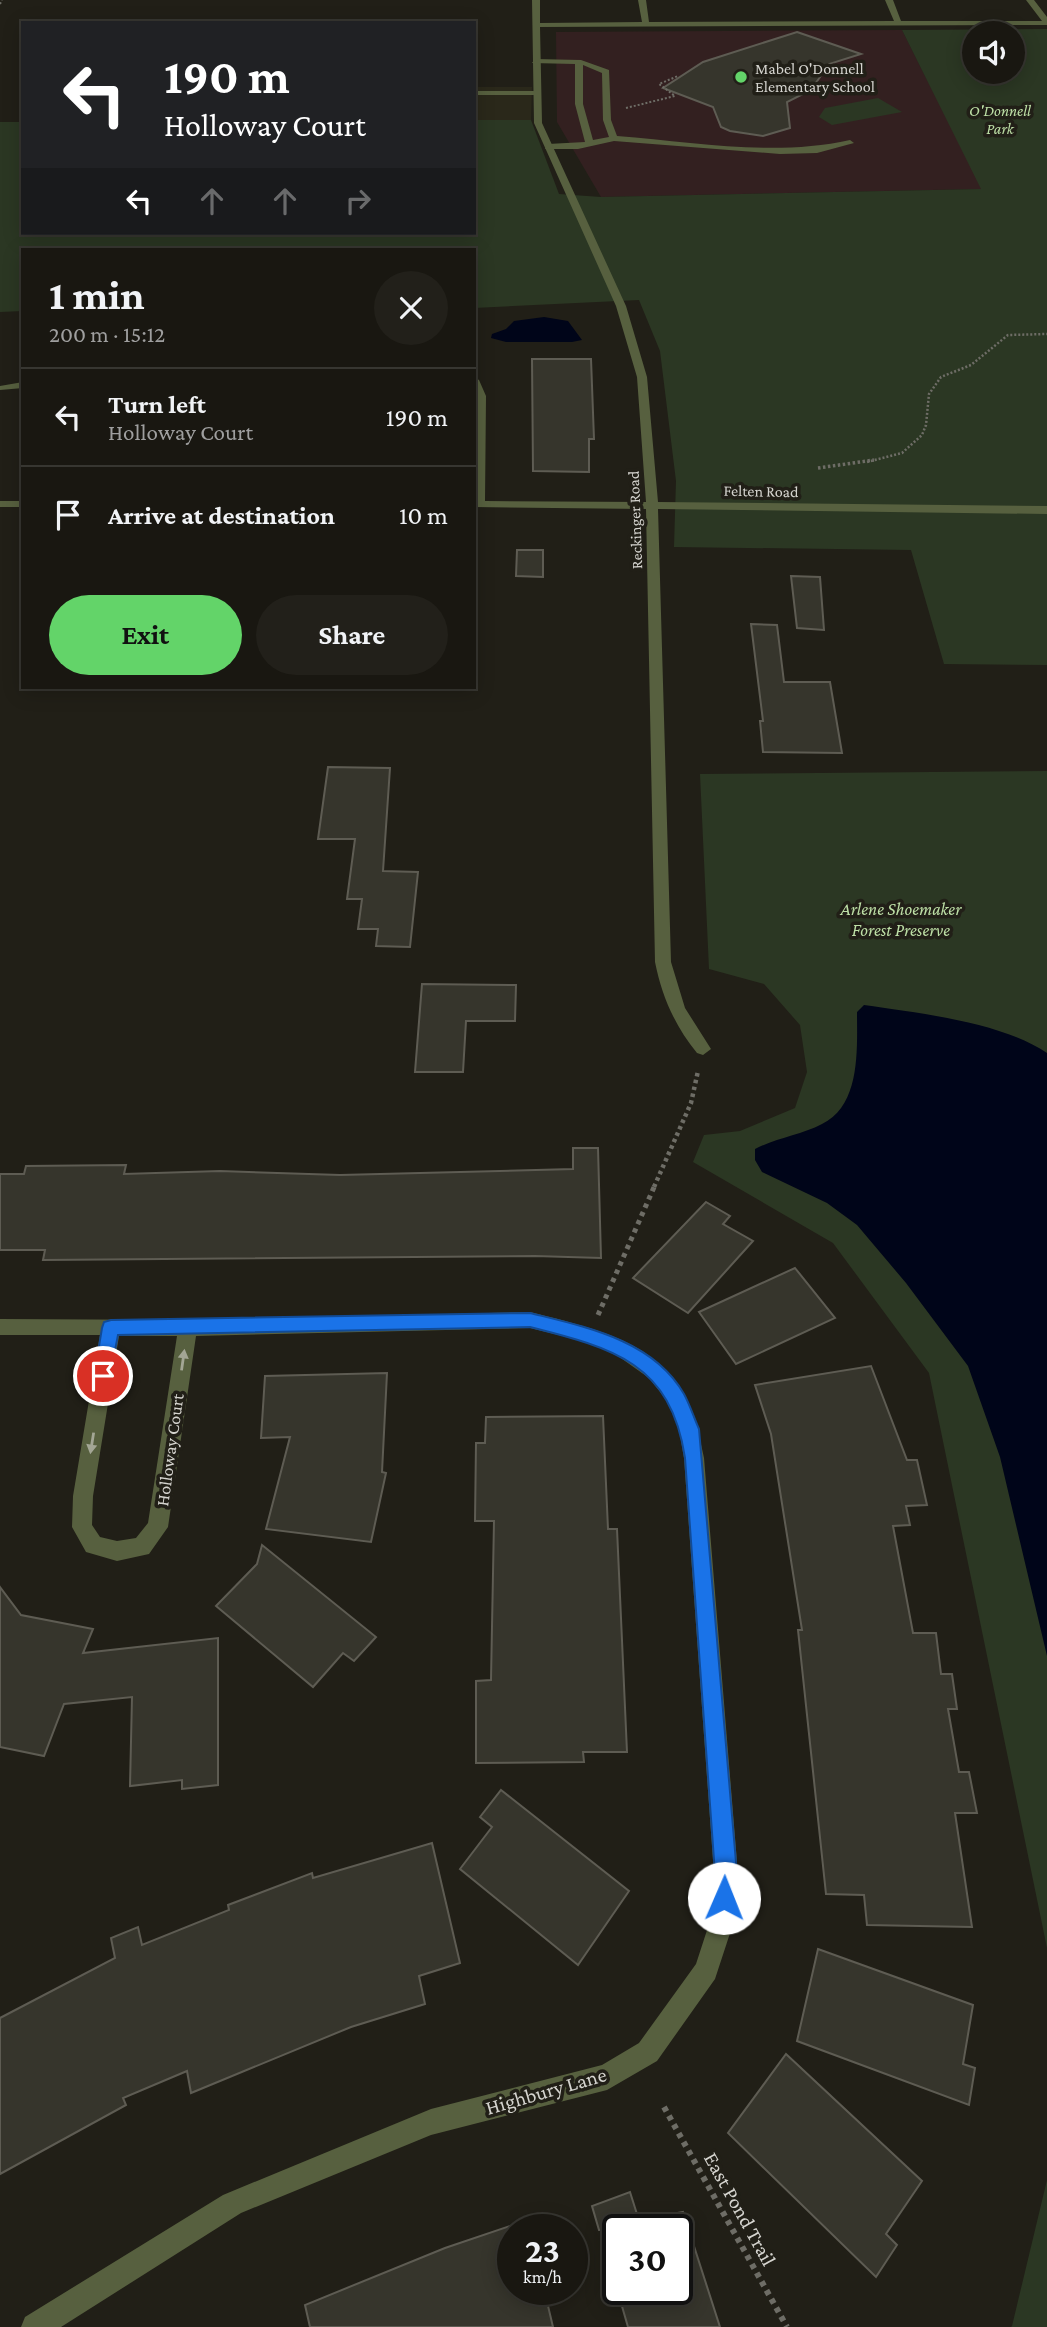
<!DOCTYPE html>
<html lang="en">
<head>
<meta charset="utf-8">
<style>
	body { margin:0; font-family:"Crimson Pro",serif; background:#22201a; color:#f1f3f6; height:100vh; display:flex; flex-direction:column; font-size:26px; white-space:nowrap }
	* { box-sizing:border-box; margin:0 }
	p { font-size:23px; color:#9f9f9f }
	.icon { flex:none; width:38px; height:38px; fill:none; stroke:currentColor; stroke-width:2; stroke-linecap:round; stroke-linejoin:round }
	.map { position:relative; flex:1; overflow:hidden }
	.sheet { position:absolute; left:21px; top:248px; width:455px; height:441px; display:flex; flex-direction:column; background:#191711; border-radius:0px; box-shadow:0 4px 18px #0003,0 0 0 2px #373631 }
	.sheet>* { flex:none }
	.hud { position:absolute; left:21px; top:21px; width:455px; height:214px; border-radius:0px; box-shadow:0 4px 18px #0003,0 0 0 2px #373631; background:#202124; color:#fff; overflow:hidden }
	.tools { position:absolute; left:962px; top:21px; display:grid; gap:14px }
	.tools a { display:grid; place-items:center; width:63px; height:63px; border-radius:50%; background:#191711; box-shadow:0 4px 18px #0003,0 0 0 2px #373631; font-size:35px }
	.speed { position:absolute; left:497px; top:2214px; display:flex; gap:14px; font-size:35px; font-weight:700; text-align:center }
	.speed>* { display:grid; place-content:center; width:91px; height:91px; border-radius:50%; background:#191711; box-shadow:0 4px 18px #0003,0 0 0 2px #373631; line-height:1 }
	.speed small { font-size:18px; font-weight:400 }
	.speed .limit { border:4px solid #111; border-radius:10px; background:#fff; color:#111 }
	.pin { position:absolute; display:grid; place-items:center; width:60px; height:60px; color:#fff; margin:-30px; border:4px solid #fff; border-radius:50%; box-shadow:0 2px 7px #0007 }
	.me { position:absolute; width:77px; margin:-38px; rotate:1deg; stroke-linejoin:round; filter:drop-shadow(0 0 5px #0008) }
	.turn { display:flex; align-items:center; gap:24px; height:147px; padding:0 28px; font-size:32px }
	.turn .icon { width:91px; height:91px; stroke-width:2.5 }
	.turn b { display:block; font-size:49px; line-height:60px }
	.lanes { display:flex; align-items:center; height:66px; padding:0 28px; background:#0003; justify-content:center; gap:35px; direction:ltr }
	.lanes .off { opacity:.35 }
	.round { display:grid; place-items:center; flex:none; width:74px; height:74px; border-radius:37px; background:#22201a }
	.overview { display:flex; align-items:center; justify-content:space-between; height:119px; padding:0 28px }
	h1 { font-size:42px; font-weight:700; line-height:52px }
	.action { display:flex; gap:14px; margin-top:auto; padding:14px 28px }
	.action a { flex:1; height:80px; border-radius:42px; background:#63d469; color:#111; font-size:28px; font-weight:700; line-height:80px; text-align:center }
	.action a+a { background:#22201a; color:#f1f3f6 }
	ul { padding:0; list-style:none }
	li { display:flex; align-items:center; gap:21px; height:98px; padding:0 28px; border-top:2px solid #373631 }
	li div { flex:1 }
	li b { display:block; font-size:26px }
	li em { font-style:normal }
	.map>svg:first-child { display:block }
	.built { fill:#2a281a }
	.education { fill:#332020 }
	.green { fill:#2b3723; fill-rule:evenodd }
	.water { fill:#000519 }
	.building { fill:#36352c; stroke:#5e5c53; stroke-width:2 }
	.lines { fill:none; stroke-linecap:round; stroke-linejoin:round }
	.path-far5 { stroke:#6e6d66; stroke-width:2; stroke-dasharray:2 2; stroke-linecap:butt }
	.path-far4 { stroke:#6e6d66; stroke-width:2.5; stroke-dasharray:2 2; stroke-linecap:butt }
	.path-far3 { stroke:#6e6d66; stroke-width:3.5; stroke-dasharray:2.5 2.5; stroke-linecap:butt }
	.path-far2 { stroke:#6e6d66; stroke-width:4.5; stroke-dasharray:3.5 3.5; stroke-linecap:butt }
	.path-far1 { stroke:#6e6d66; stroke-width:5; stroke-dasharray:4.5 4.5; stroke-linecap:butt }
	.path { stroke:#6e6d66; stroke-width:6; stroke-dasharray:5 5; stroke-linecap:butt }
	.service { fill:#57603f; fill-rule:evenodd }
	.minor { fill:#57603f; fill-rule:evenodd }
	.oneway { fill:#a3a695 }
	.route { fill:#1a73e8; stroke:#114b97; stroke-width:2 }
	.poi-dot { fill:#63d469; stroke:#211f17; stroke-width:2.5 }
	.labels { text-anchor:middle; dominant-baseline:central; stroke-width:7; stroke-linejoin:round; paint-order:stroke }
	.far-poi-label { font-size:16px; fill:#d5d4cf; stroke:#211f17; text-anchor:start }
	.far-park-label { font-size:16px; font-style:italic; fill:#bddfa6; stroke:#211f17 }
	.far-street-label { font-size:16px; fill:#d5d4cf; stroke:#211f17 }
	.park-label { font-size:18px; font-style:italic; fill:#bddfa6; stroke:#211f17 }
	.street-label { font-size:18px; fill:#d5d4cf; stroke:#211f17 }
	.near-street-label { font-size:21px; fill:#d5d4cf; stroke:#211f17 }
</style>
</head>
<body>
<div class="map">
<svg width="1047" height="2327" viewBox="0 0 1047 2327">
	<rect width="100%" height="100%" fill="#211f17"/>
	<polygon class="built" points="474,87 532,87 531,120 474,120"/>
	<polygon class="education" points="902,30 982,189 601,197 557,122 556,32"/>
	<g class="green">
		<path d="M1047 29V665L944 664 911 550 674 547 676 481 660 351 639 300 474 308V250H23V311L0 312V122H23V233H474V120H531L559 194 601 197 981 189 902 30ZM975 33H1013V72H975Z"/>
		<polygon points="878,98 902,112 832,125 819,117 825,108"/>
		<polygon points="1047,771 1047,1948 929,1373 833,1243 693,1162 704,1135 740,1131 795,1108 807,1072 800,1025 764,984 709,969 700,774"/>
		<polygon points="1047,2180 1047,2327 1011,2327 1012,2326"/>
	</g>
	<g class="water">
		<polygon points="544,317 568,321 582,340 572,342 506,342 491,338 492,334 506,329 514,321"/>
		<path d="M864 1005C919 1013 1001 1022 1047 1053V1656L1000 1457 968 1366 906 1283 857 1225 827 1203 762 1172 755 1160V1149C776 1138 801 1135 822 1124 861 1105 857 1049 857 1012Z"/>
	</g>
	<g class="building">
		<polygon points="797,32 861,54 829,64 811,90 787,102 790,128 763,136 730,131 721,127 713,107 663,88 703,62"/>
		<polygon points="532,359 591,359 594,439 589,439 589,472 533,471"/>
		<polygon points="517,550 543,550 543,577 516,576"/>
		<polygon points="791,576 820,577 824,630 797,628"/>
		<polygon points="751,624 777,625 784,682 830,682 842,753 763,752 760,721 763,721"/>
		<polygon points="328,767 390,768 383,871 418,872 410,947 376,946 378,929 358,929 362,899 347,899 355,839 318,839"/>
		<polygon points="422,984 516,985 515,1021 466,1021 463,1072 415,1072"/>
		<polygon points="573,1148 598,1148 601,1258 535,1256 43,1260 45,1250 0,1250 0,1174 24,1174 26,1166 126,1165 124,1174 220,1171 340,1175 536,1170 573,1169"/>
		<polygon points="706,1202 730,1216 723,1224 753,1241 688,1313 633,1278"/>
		<polygon points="795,1268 835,1318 736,1364 699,1312"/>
		<polygon points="871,1366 907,1460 917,1460 927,1505 906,1506 910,1525 893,1526 913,1633 936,1633 941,1674 952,1674 957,1709 948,1709 959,1772 969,1772 977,1813 955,1813 972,1927 867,1925 864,1895 826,1894 798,1630 802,1630 771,1434 755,1385"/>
		<polygon points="387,1373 382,1472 386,1473 371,1542 266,1529 290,1437 261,1438 265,1376"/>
		<polygon points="603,1416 608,1529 617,1529 627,1752 583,1752 584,1762 476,1763 476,1681 491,1680 494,1521 475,1521 476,1443 485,1443 486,1417"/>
		<polygon points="262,1545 376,1637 354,1661 343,1653 313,1687 216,1606 257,1564"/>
		<polygon points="0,1587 21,1615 93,1629 83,1653 218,1638 218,1785 182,1789 182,1780 130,1786 132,1697 64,1704 44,1756 0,1747"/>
		<polygon points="501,1790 629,1891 578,1965 460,1869 492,1827 480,1817"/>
		<polygon points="432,1843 460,1963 419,1976 425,2004 351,2027 191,2093 187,2071 123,2098 126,2105 0,2174 0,2018 115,1958 111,1938 138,1927 142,1945 229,1910 228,1905 312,1873 313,1878"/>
		<polygon points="818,1949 973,2005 963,2064 975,2068 969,2105 797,2041"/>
		<polygon points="786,2054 922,2181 886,2234 897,2245 876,2277 728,2133"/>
		<polygon points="630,2192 642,2230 599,2230 592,2206"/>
		<polygon points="683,2212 720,2327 628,2327 617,2289 677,2289 677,2213"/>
		<polygon points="513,2225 513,2289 544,2289 553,2327 310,2327 305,2305 445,2248"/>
	</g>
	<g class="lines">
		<g class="path-far5">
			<polyline points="0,4 2,0"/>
			<polyline points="626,108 675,96 659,84 678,76"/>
		</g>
		<polyline class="path-far4" points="867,462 902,453 922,435 926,425 929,394 941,377 971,365 1008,335 1047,334"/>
		<polyline class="path-far3" points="818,468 874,460"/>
		<polyline class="path-far2" points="654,1187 691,1103 698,1071"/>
		<polyline class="path-far1" points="598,1315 655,1185"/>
		<polyline class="path" points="664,2107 787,2327"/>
		<g class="service">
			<path d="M535 59 581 60 609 70 611 120 617 136C694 142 774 157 850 140L854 143 817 153 780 154 614 141 578 149H545L548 144 585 142 575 104V64L532 63ZM583 65 602 73 603 120 609 137 593 140 583 104Z"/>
			<polygon points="474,91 536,91 540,93 536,95 474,95"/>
		</g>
		<g class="minor">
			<path d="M532 0H540V23L642 22 638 0H646L649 22 894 21 885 0H893L901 21H1042L1026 0H1034L1047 17V25L540 27 542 123 626 306 647 377 658 502 1047 506V514L658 509 671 962 685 1008 711 1049 703 1055 697 1053C675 1026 662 997 655 962L646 509 474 507V377L479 380 486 396 485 501 646 502 637 377 616 306 534 123Z"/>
			<polygon points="23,382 23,388 0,390 0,386"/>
			<rect x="0" y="501" width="23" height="6"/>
			<path d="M530 1312C626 1336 685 1350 704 1458L738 1874 734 1921 715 1979 657 2061 607 2090 431 2135 241 2213 61 2327H21L25 2317 223 2195 431 2109 602 2065 639 2043 696 1964 710 1921 714 1874 684 1458 679 1429 669 1403 649 1378 618 1356 587 1342 530 1328 196 1336 168 1527 149 1554 117 1561 86 1552 72 1527 73 1496 100 1335H0V1319L188 1320ZM119 1336H177L148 1523 136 1538 117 1541 100 1537 92 1525 93 1496Z"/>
		</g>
	</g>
	<defs><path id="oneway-solid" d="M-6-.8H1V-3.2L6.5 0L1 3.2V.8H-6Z" transform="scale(1.75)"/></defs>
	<g class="oneway">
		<use href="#oneway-solid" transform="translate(183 1360) rotate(-82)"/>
		<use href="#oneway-solid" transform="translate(92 1443) rotate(99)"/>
	</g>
	<path class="route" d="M530 1313C586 1327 653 1340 684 1394 690 1405 694 1418 699 1429L737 1874 732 1905 724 1908 716 1905 713 1898 715 1874 685 1458C671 1363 613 1348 530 1327L118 1335 109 1381 103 1383 97 1381 94 1376 102 1328 104 1322 111 1320Z"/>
	<circle class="poi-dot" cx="741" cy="77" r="7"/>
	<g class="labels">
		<g class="far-poi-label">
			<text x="755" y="68">Mabel O'Donnell<tspan x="755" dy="18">Elementary School</tspan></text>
		</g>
		<g class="far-park-label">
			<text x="1000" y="110">O'Donnell<tspan x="1000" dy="18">Park</tspan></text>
		</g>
		<g class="far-street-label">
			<text transform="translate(761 491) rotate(1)">Felten Road</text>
			<text transform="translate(635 520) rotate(-92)">Reckinger Road</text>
		</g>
		<g class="park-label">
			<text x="901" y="909">Arlene Shoemaker<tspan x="901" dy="21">Forest Preserve</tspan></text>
		</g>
		<g class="street-label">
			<text transform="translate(170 1450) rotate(-82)">Holloway Court</text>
		</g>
		<g class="near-street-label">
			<text transform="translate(546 2091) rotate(-16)">Highbury Lane</text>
			<text transform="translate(740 2209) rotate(61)">East Pond Trail</text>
		</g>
	</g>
</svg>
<div class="tools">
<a><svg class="icon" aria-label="sound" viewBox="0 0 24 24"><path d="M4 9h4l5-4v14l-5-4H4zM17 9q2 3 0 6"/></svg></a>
</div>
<div class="speed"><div>23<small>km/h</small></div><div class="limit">30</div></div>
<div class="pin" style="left:103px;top:1376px;background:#d93025"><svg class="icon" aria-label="arrive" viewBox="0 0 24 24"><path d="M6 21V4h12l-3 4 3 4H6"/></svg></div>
<svg class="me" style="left:724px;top:1898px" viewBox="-20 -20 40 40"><circle r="19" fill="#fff"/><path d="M0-13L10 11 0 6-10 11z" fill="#1a73e8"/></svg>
<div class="hud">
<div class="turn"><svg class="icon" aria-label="left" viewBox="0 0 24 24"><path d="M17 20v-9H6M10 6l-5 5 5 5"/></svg><div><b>190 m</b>Holloway Court</div></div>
<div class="lanes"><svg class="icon" aria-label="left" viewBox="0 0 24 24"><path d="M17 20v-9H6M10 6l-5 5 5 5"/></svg><svg class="icon off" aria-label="ahead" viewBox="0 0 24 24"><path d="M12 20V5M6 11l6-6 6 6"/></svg><svg class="icon off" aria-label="ahead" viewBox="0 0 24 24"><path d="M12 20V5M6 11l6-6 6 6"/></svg><svg class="icon off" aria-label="right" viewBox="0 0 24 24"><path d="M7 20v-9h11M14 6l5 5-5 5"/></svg></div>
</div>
<section class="sheet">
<div class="overview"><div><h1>1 min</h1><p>200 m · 15:12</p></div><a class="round"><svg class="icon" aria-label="close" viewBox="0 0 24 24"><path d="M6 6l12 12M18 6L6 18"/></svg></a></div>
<ul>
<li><svg class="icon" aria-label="left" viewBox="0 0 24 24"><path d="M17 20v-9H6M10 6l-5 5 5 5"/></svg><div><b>Turn left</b><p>Holloway Court</p></div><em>190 m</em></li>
<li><svg class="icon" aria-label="arrive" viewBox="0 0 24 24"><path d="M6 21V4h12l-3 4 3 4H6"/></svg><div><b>Arrive at destination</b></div><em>10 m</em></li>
</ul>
<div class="action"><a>Exit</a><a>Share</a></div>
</section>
</div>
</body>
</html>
